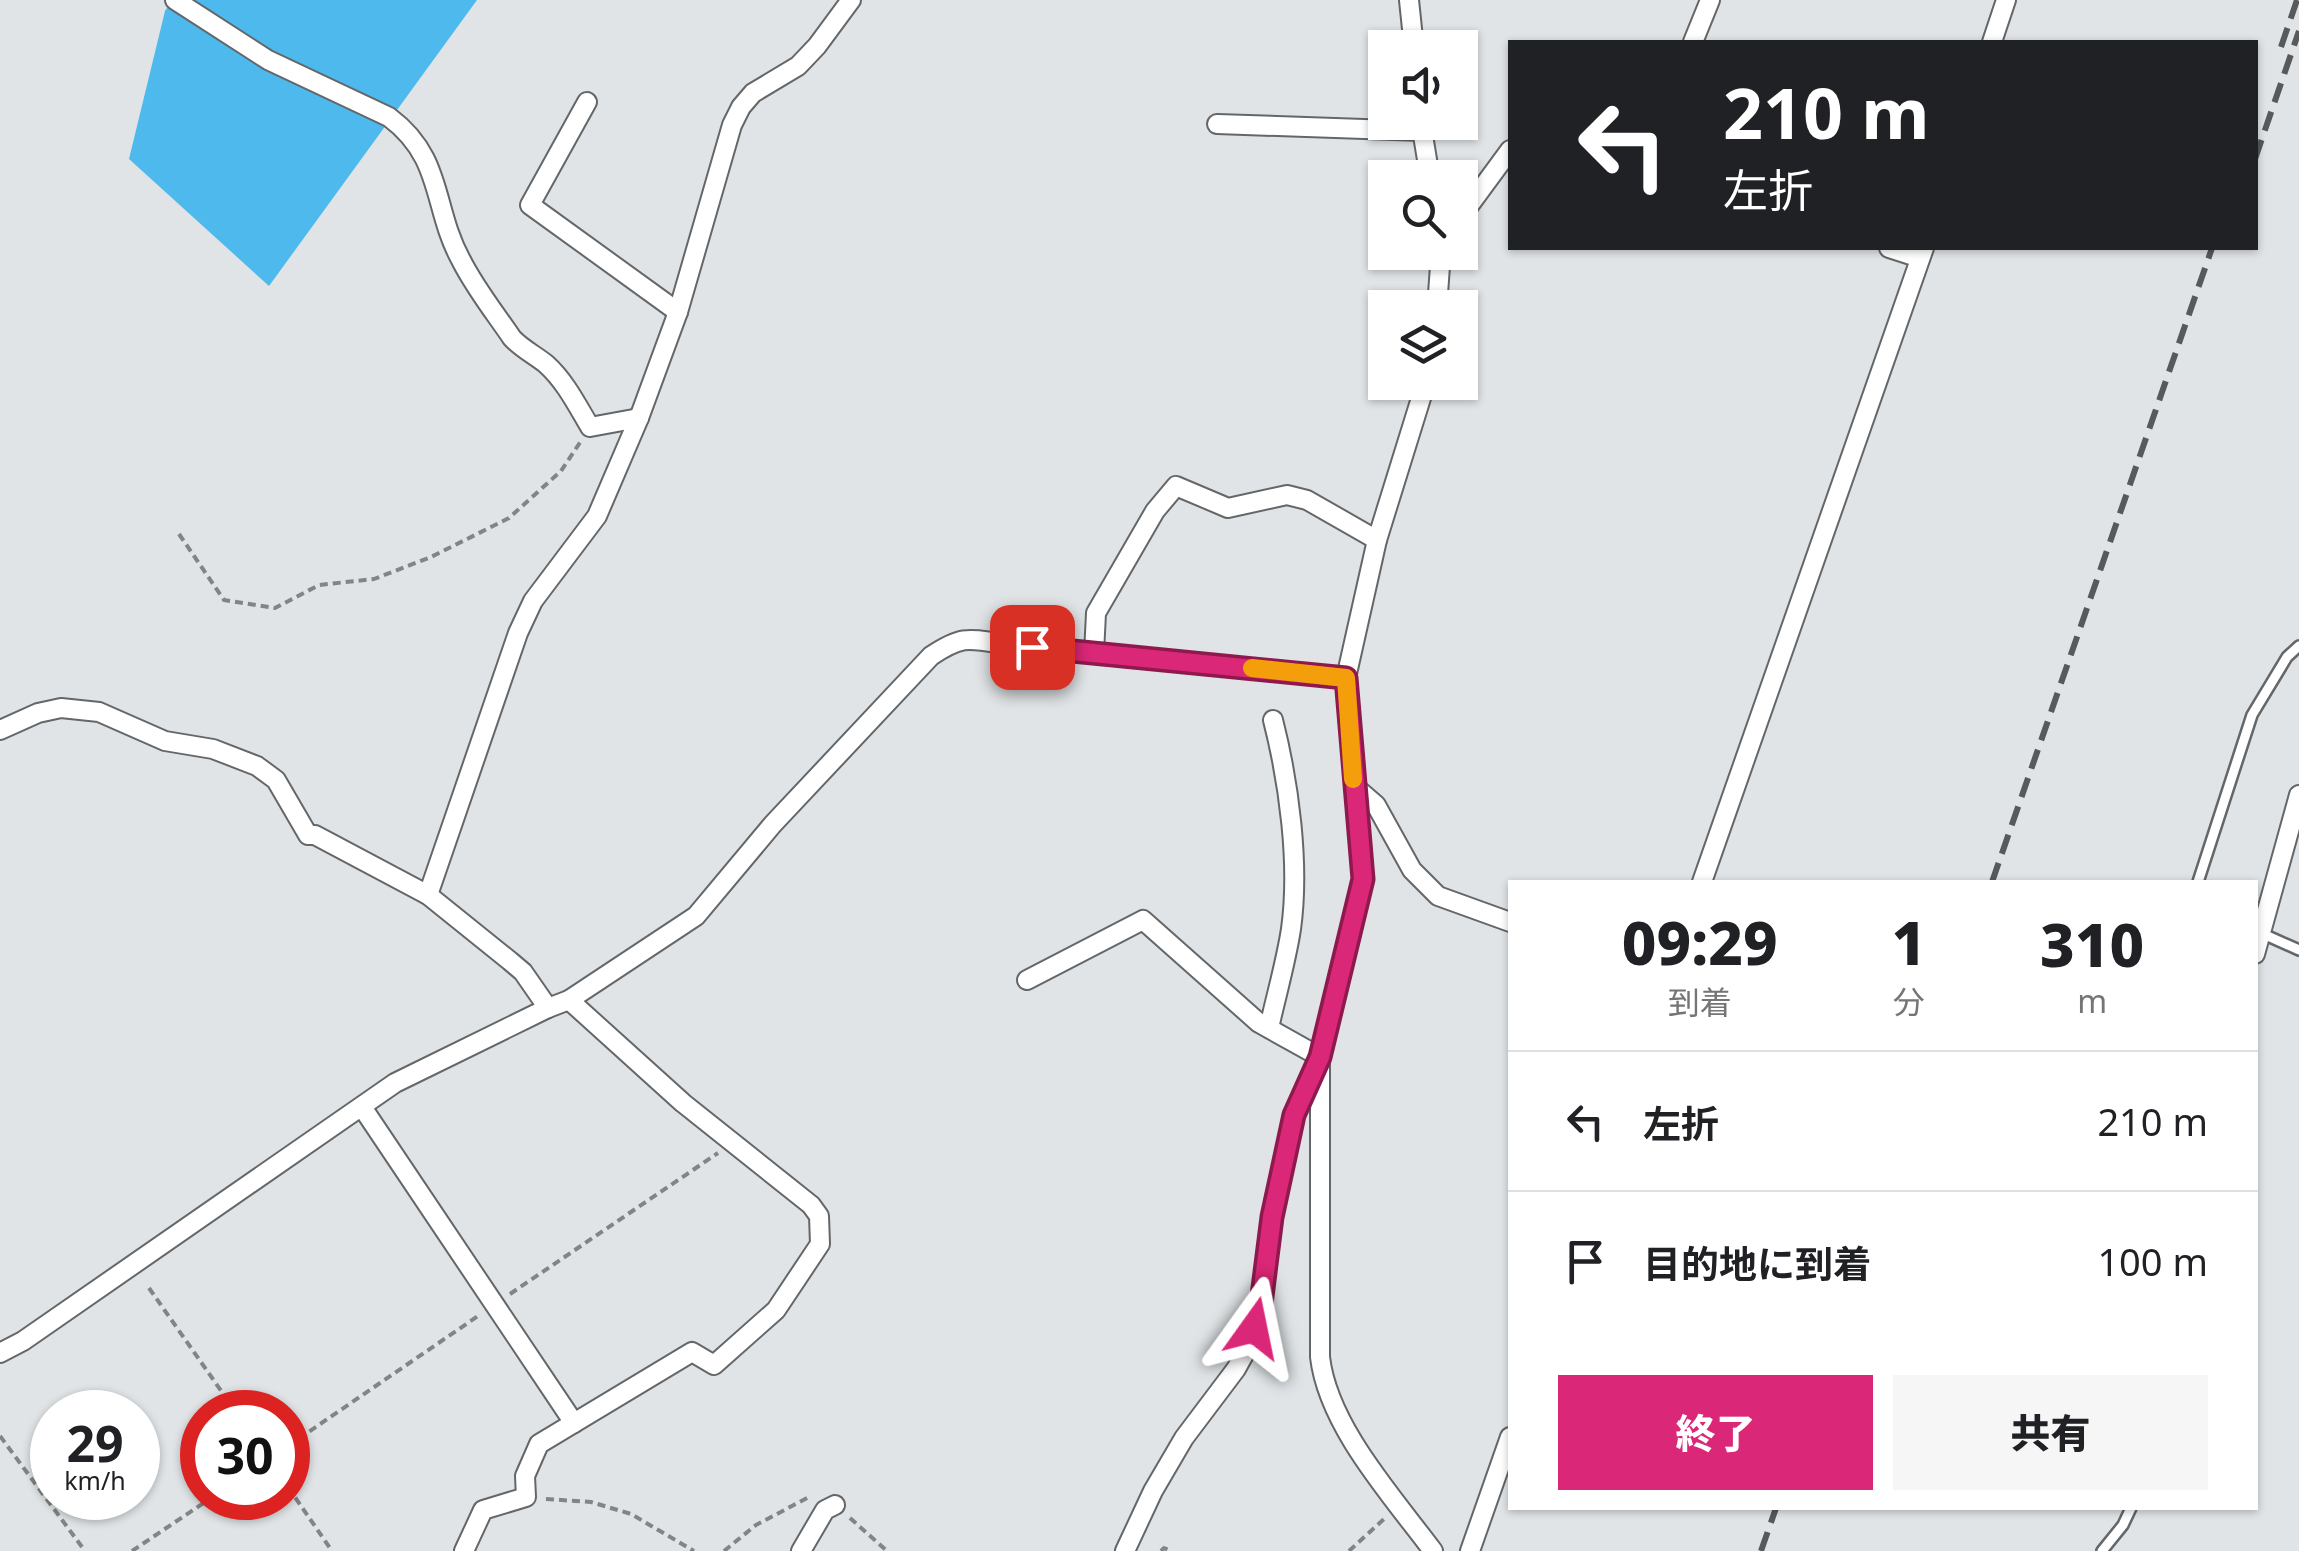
<!DOCTYPE html>
<html lang="ja">
<head>
<meta charset="utf-8">
<style>
	body { margin:0; font-family:"Noto Sans","Noto Sans JP",sans-serif; background:#f6f6f6; color:#202124; height:100vh; display:flex; flex-direction:column; font-size:38px; white-space:nowrap }
	* { box-sizing:border-box; margin:0 }
	p { font-size:32px; color:#757577 }
	.icon { flex:none; width:55px; height:55px; fill:none; stroke:currentColor; stroke-width:2; stroke-linecap:round; stroke-linejoin:round }
	.map { position:relative; flex:1; overflow:hidden }
	.details { position:absolute; left:1508px; top:880px; width:750px; height:630px; display:flex; flex-direction:column; background:#fff; border-radius:0px; box-shadow:0 2px 8px #0004 }
	.details>* { flex:none }
	.banner { position:absolute; left:1508px; top:40px; width:750px; height:210px; border-radius:0px; box-shadow:0 2px 8px #0004; background:#202124; color:#fff; overflow:hidden }
	.buttons { position:absolute; left:1368px; top:30px; display:grid; gap:20px }
	.buttons a { display:grid; place-items:center; width:110px; height:110px; border-radius:0px; background:#fff; box-shadow:0 2px 8px #0004; font-size:50px }
	.speed { position:absolute; left:30px; top:1390px; display:flex; gap:20px; font-size:50px; font-weight:700; text-align:center }
	.speed>* { display:grid; place-content:center; width:130px; height:130px; border-radius:50%; background:#fff; box-shadow:0 2px 8px #0004; line-height:1 }
	.speed small { font-size:25px; font-weight:400 }
	.speed .limit { border:15px solid #d22; background:#fff; color:#111 }
	.pin { position:absolute; display:grid; place-items:center; width:85px; height:85px; color:#fff; margin:-42px; border-radius:20px; box-shadow:0 5px 15px #0006 }
	.me { position:absolute; width:110px; margin:-55px; rotate:12deg; stroke-linejoin:round; filter:drop-shadow(0 0 8px #0008) }
	.turn { display:flex; align-items:center; gap:35px; height:210px; padding:0 50px; font-size:45px }
	.turn .icon { width:130px; height:130px; stroke-width:2.5 }
	.turn b { display:block; font-size:70px; line-height:85px }
	.eta { display:flex; justify-content:space-evenly; align-items:center; height:170px; text-align:center }
	.eta b { font-size:60px; font-weight:800; line-height:70px }
	.button { display:flex; gap:20px; margin-top:auto; padding:20px 50px }
	.button a { flex:1; height:115px; border-radius:0px; background:#db2777; color:#fff; font-size:40px; font-weight:800; line-height:115px; text-align:center }
	.button a+a { background:#f6f6f6; color:#202124 }
	ul { padding:0; list-style:none }
	li { display:flex; align-items:center; gap:30px; height:140px; padding:0 50px; border-top:2px solid #e0e0e0 }
	li div { flex:1 }
	li b { display:block; font-size:38px }
	li em { font-style:normal }
	.map>svg:first-child { display:block }
	.forest { fill:#4db9ec }
	.lines { fill:none; stroke-linecap:round; stroke-linejoin:round }
	.lane-casing { stroke:#646769; stroke-width:14 }
	.street-casing { stroke:#646769; stroke-width:22 }
	.path { stroke:#828587; stroke-width:4; stroke-dasharray:8 5; stroke-linecap:butt }
	.lane { stroke:#fff; stroke-width:9 }
	.street { stroke:#fff; stroke-width:18 }
	.rail { stroke:#57595a; stroke-width:6; stroke-dasharray:20 10; stroke-linecap:butt }
	.route-casing { stroke:#8e194d; stroke-width:25 }
	.route { stroke:#db2777; stroke-width:18 }
	.slow { stroke:#f59e0b; stroke-width:18 }
</style>
</head>
<body>
<div class="map">
<svg width="2299" height="1551" viewBox="0 0 2299 1551">
	<rect width="100%" height="100%" fill="#e0e4e6"/>
	<polygon class="forest" points="172,0 477,0 269,286 129,159 165,11"/>
	<g class="lines">
		<g class="lane-casing">
			<g id="lane">
				<polyline points="2198,882 2252,715 2287,657 2299,646"/>
				<polyline points="2261,933 2299,950"/>
				<polyline points="2102,1551 2123,1525 2131,1508"/>
			</g>
		</g>
		<g class="street-casing">
			<g id="street">
				<path d="M175 0 268 60 389 117C444 158 432 207 461 260 475 288 495 313 512 338 522 349 535 355 546 364 565 381 577 405 590 427L639 418"/>
				<polyline points="1409,0 1414,48"/>
				<polyline points="1693,42 1710,0"/>
				<polyline points="1992,42 2006,0"/>
				<polyline points="587,102 530,205 678,312"/>
				<polyline points="1421,123 1430,178"/>
				<polyline points="1217,124 1422,131"/>
				<polyline points="1460,218 1510,150"/>
				<polyline points="1889,248 1920,258"/>
				<polyline points="1437,308 1441,252"/>
				<path d="M1426 382 1377 540 1346 678 1363 879 1320 1057V1357C1328 1426 1392 1496 1433 1551"/>
				<polyline points="1094,653 1096,613 1155,511 1176,486 1228,508 1287,495 1307,500 1377,540"/>
				<polyline points="0,730 38,713 61,708 99,712 165,741 213,749 257,766 276,780 308,835 315,835 428,895 510,961 523,972 548,1008"/>
				<polyline points="1354,786 1376,805 1412,870 1438,896 1510,922"/>
				<polyline points="1702,882 1924,248"/>
				<polyline points="428,895 518,633 533,601 597,516 639,418 678,312 732,125 741,107 753,93 798,66 817,46 851,0"/>
				<polyline points="2255,954 2299,795"/>
				<polyline points="1027,980 1143,920 1259,1023 1320,1057 1294,1115 1272,1217 1261,1304 1246,1351 1236,1369 1184,1438 1153,1491 1125,1551"/>
				<path d="M1269 1028C1276 996 1286 962 1291 929 1300 864 1289 783 1273 720"/>
				<polyline points="362,1107 574,1423"/>
				<path d="M0 1353 23 1341 395 1083 548 1008 569 1000 696 916 773 824 931 656C961 636 967 638 1002 644L1346 678"/>
				<polyline points="464,1551 483,1510 526,1497 525,1476 539,1444 692,1352 714,1365 776,1310 820,1244 819,1216 811,1205 683,1103 569,1000"/>
				<polyline points="801,1551 825,1510 835,1505"/>
				<polyline points="1470,1551 1510,1437"/>
			</g>
		</g>
		<g class="path">
			<polyline points="179,534 224,600 275,608 319,585 374,579 431,557 509,518 561,471 581,441"/>
			<polyline points="149,1288 236,1412"/>
			<polyline points="510,1294 718,1153"/>
			<polyline points="0,1436 85,1551"/>
			<polyline points="288,1446 478,1316"/>
			<polyline points="288,1487 332,1551"/>
			<polyline points="546,1499 591,1502 631,1514 694,1551"/>
			<polyline points="850,1518 887,1551"/>
			<polyline points="132,1551 211,1498"/>
			<polyline points="724,1551 756,1525 809,1497"/>
			<polyline points="1161,1551 1164,1548 1172,1551"/>
			<polyline points="1349,1551 1384,1519"/>
		</g>
		<use href="#lane" class="lane"/>
		<use href="#street" class="street"/>
		<g class="rail">
			<polyline points="2281,47 2297,0"/>
			<polyline points="2255,159 2299,31"/>
			<polyline points="1992,882 2212,248"/>
			<polyline points="1761,1551 1776,1508"/>
		</g>
	</g>
	<g class="lines">
		<g class="route-casing">
			<polyline id="route" points="1032,647 1346,678 1363,879 1320,1057 1294,1115 1272,1217 1261,1304 1254,1328"/>
		</g>
		<use href="#route" class="route"/>
		<polyline class="slow" points="1252,668 1346,678 1353,779"/>
	</g>
</svg>
<div class="buttons">
<a><svg class="icon" aria-label="sound" viewBox="0 0 24 24"><path d="M4 9h4l5-4v14l-5-4H4zM17 9q2 3 0 6"/></svg></a>
<a><svg class="icon" aria-label="search" viewBox="0 0 24 24"><circle cx="10" cy="10" r="6"/><path d="M15 15l6 6"/></svg></a>
<a><svg class="icon" aria-label="layers" viewBox="0 0 24 24"><path d="M12 4l9 5-9 5-9-5zM3 14l9 5 9-5"/></svg></a>
</div>
<div class="speed"><div>29<small>km/h</small></div><div class="limit">30</div></div>
<div class="pin" style="left:1032px;top:647px;background:#d93025"><svg class="icon" aria-label="arrive" viewBox="0 0 24 24"><path d="M6 21V4h12l-3 4 3 4H6"/></svg></div>
<svg class="me" style="left:1254px;top:1328px" viewBox="-20 -20 40 40"><path d="M0-17L14 15 0 8-14 15z" fill="#db2777" stroke="#fff" stroke-width="4"/></svg>
<div class="banner">
<div class="turn"><svg class="icon" aria-label="left" viewBox="0 0 24 24"><path d="M17 20v-9H6M10 6l-5 5 5 5"/></svg><div><b>210 m</b>左折</div></div>
</div>
<section class="details">
<div class="eta">
<div><b>09:29</b><p>到着</p></div>
<div><b>1</b><p>分</p></div>
<div><b>310</b><p>m</p></div>
</div>
<ul>
<li><svg class="icon" aria-label="left" viewBox="0 0 24 24"><path d="M17 20v-9H6M10 6l-5 5 5 5"/></svg><div><b>左折</b></div><em>210 m</em></li>
<li><svg class="icon" aria-label="arrive" viewBox="0 0 24 24"><path d="M6 21V4h12l-3 4 3 4H6"/></svg><div><b>目的地に到着</b></div><em>100 m</em></li>
</ul>
<div class="button"><a>終了</a><a>共有</a></div>
</section>
</div>
</body>
</html>
